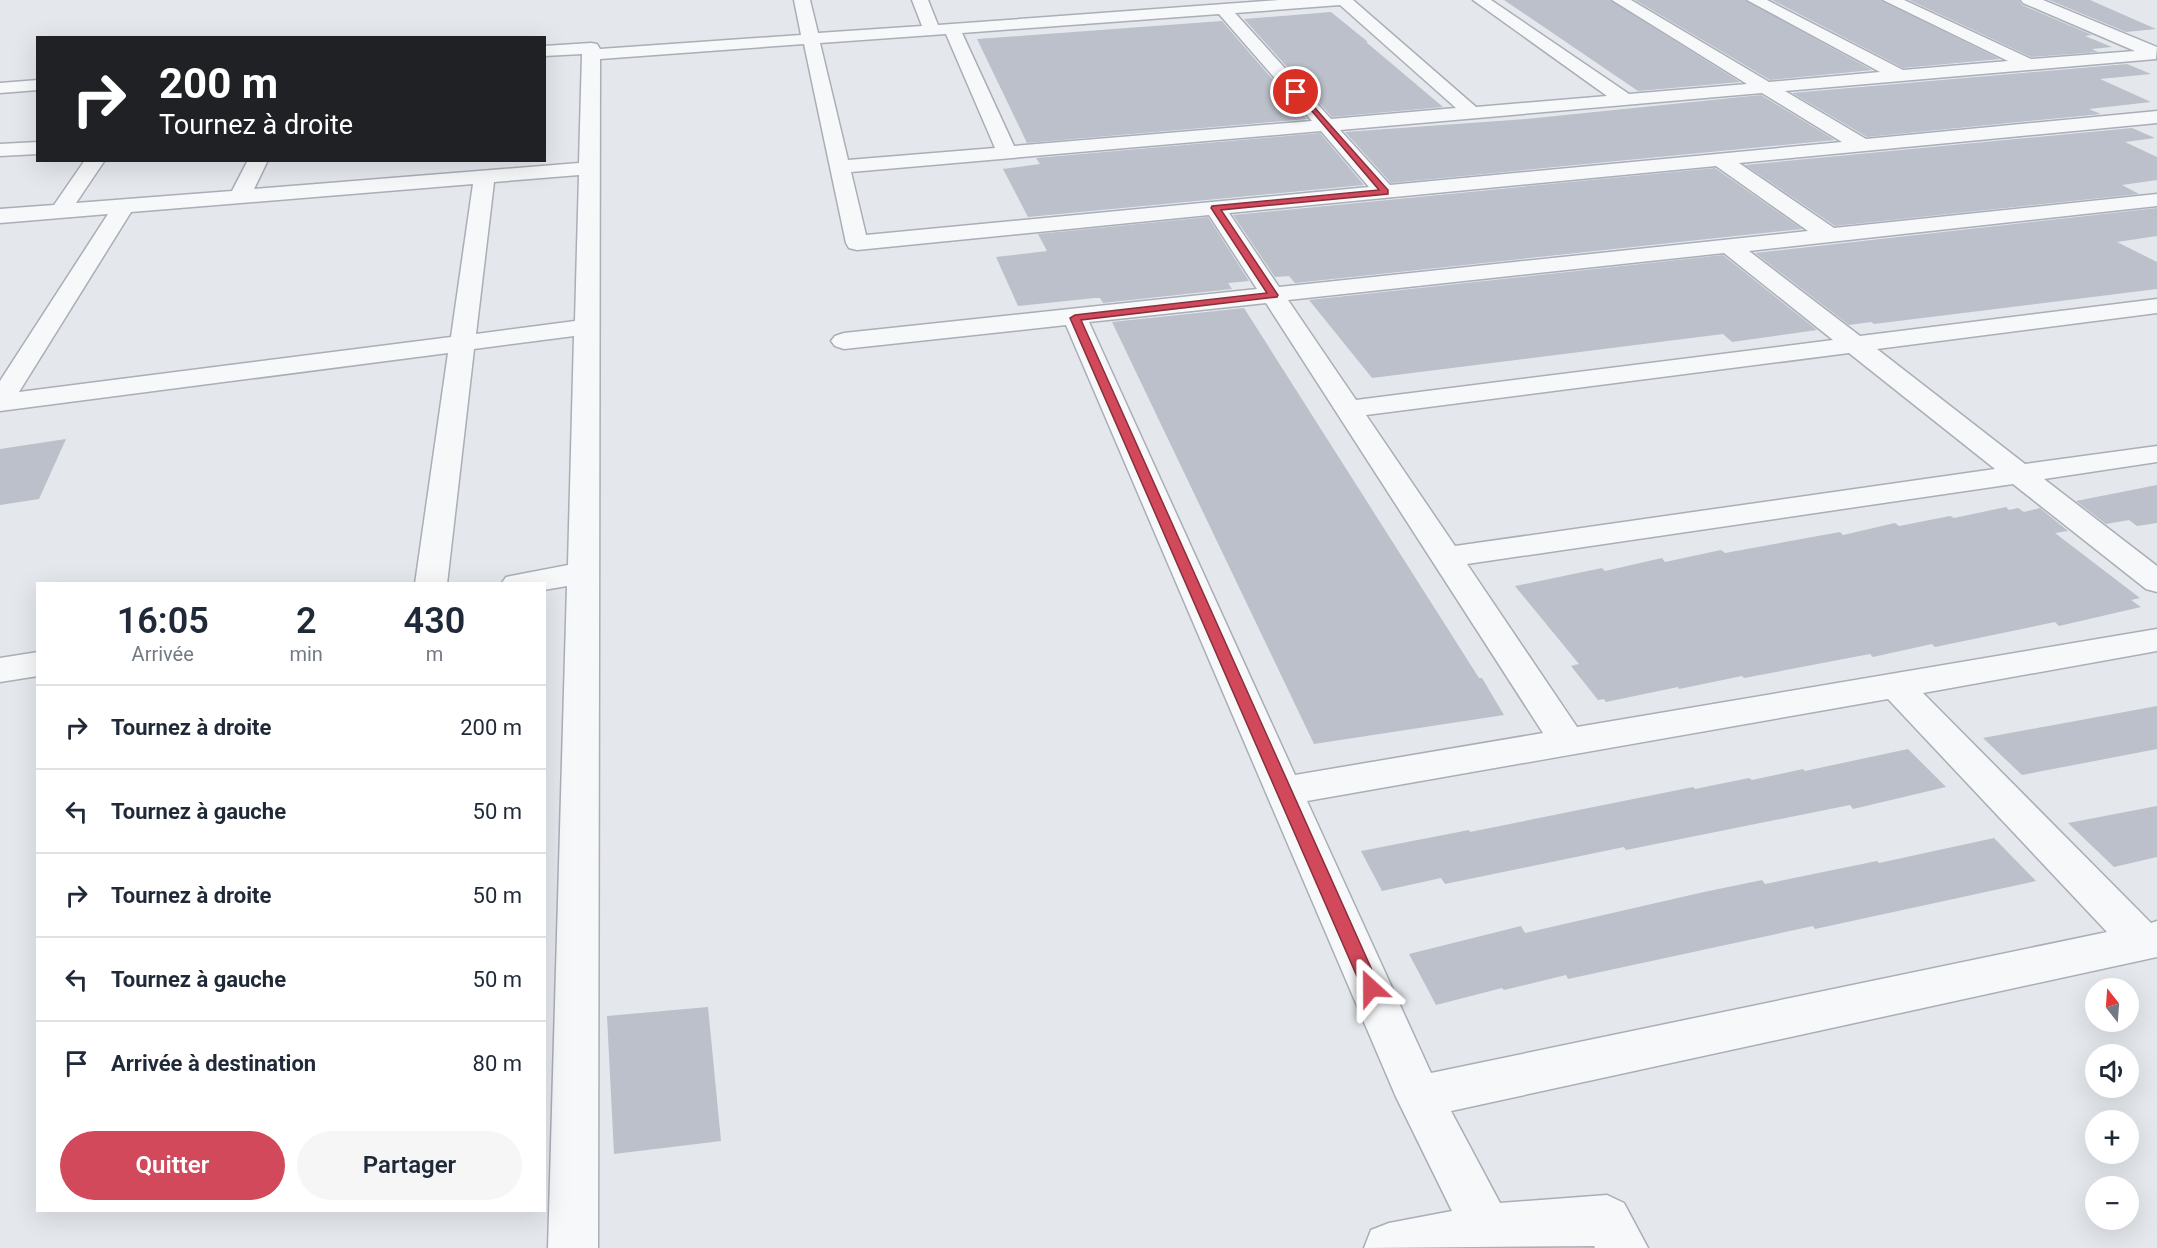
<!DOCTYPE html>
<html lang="fr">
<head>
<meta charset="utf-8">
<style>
	body { margin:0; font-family:Roboto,sans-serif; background:#f6f6f7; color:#1f2937; height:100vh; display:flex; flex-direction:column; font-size:22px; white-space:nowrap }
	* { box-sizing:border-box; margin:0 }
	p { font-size:20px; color:#747a83 }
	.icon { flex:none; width:33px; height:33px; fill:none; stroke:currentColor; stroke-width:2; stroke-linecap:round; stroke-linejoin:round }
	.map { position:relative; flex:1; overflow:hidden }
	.sheet { position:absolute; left:36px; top:582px; width:510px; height:630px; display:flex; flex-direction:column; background:#fff; border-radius:0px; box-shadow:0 6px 24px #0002 }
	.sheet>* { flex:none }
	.banner { position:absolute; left:36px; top:36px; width:510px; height:126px; border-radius:0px; box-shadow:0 6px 24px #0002; background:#202124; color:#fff; overflow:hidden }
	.needle { width:39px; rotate:343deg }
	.buttons { position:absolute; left:2085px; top:978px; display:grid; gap:12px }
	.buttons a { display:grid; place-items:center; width:54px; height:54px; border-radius:50%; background:#fff; box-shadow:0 6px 24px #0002; font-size:30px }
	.pin { position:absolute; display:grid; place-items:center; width:51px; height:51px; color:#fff; margin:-26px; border:3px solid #fff; border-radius:50%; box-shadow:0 2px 6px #0007 }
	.me { position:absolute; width:66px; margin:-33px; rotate:336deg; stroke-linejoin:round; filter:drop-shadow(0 0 4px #0008) }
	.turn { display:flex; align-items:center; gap:21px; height:126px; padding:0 24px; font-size:27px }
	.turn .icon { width:78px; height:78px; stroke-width:2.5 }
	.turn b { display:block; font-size:42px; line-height:51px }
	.eta { display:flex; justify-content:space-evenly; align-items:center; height:102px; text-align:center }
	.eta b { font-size:36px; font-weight:600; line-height:42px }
	.action { display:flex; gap:12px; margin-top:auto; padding:12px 24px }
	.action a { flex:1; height:69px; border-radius:36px; background:#d1495b; color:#fff; font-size:24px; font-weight:600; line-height:69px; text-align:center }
	.action a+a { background:#f6f6f7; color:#1f2937 }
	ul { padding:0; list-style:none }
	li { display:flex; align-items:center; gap:18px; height:84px; padding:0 24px; border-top:2px solid #e0e1e3 }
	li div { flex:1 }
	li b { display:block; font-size:22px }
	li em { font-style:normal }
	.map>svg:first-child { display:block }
	.building { fill:#bbc0ca }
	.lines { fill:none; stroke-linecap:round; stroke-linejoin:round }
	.street-casing { stroke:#a9aeb7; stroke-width:3 }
	.street { fill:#f7f8fa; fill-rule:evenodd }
	.route { fill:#d1495b; stroke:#882f3b; stroke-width:1.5 }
</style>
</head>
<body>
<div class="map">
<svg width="2157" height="1248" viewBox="0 0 2157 1248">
	<rect width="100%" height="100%" fill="#e4e7ec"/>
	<g class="building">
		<polygon points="1504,0 1610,0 1740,82 1638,91"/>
		<polygon points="1635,0 1745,0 1872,70 1770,80"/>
		<polygon points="1772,0 1881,0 2000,59 1903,68"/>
		<polygon points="1909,0 2019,0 2022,5 2092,35 2085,36 2112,47 2092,49 2098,52 2031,57"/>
		<polygon points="2049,0 2090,0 2156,29 2126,32"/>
		<polygon points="1331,12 1368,42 1366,42 1443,107 1332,117 1244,19"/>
		<polygon points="1222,21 1307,119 1027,143 977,39"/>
		<polygon points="2127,64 2151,74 2100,79 2151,102 2089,109 2101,114 1867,137 1792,93"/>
		<polygon points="1761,95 1835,140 1391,183 1345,132 1526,119"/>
		<polygon points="2132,128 2155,138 2125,142 2157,157 2157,180 2122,185 2139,194 1835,226 1745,165"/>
		<polygon points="1320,133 1364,185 1028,217 1003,169 1040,164 1036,158"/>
		<polygon points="1715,168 1802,229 1295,283 1289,276 1275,277 1233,215"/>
		<polygon points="2157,208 2157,236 2117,242 2157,262 2157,289 1874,324 1871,322 1849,325 1755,253"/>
		<polygon points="1208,217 1249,281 1228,283 1232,289 1103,303 1100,298 1095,298 1018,306 996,257 1047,251 1038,234"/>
		<polygon points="1723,255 1817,330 1732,342 1723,334 1372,378 1309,300"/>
		<polygon points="1244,308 1479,678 1482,678 1504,715 1314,744 1112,322"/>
		<polygon points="66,439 39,499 0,505 0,449"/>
		<polygon points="2157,485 2157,523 2137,526 2129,520 2106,524 2076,501"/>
		<polygon points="2006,507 2009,510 2018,508 2024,512 2040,508 2068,531 2055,533 2140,598 2131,600 2141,607 2059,626 2055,622 1935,647 1932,644 1873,657 1870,654 1854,657 1744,678 1742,676 1679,689 1678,687 1606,702 1604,699 1598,700 1571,666 1579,664 1515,586 1602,568 1605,571 1662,558 1665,562 1721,550 1725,553 1840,532 1843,535 1895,523 1899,526 1950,516 1954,518"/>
		<polygon points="2157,706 2157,749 2022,775 1983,738"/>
		<polygon points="1908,749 1946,787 1853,809 1850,805 1626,850 1624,847 1445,884 1441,878 1382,891 1361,851 1469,830 1470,832 1693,787 1695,789 1749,778 1752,780 1803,769 1805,771"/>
		<polygon points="2157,806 2157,857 2114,867 2068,823"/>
		<polygon points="1994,838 2036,881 1815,929 1813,926 1568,979 1566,975 1504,990 1502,988 1436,1005 1409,954 1521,926 1525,933 1704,892 1762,880 1765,884 1877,861 1879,863"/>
		<polygon points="708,1007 721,1141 614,1154 607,1016"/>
	</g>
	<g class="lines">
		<g class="street-casing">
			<g id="street">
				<path d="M794 0H810L818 33 922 26 912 0H928L938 25 1279 0H1353L1476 107 1607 96 1473 0H1491L1629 94 1747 84 1612 0H1631L1769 82 1880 72 1747 0H1767L1903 70 2008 61 1883 0H1904L2031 59 2135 51 2023 3 2021 0H2043L2157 47 2156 59 1785 91 1866 139 2157 111V123L1739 163 1834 228 2157 194V206L1749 251 1860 336 2157 299V313L1877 349 2025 464 2157 446V462L2044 479 2157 566V592L2146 589 2013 484 1467 564 1577 727 2157 629V651L1923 693 2151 923 2157 921V957L1451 1111 1500 1203 1607 1195 1624 1203 1648 1248H1595L1594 1246 1364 1248 1371 1230 1389 1223 1452 1211 1396 1097 1066 325 844 349 835 346 831 341 835 336 844 333 1257 289 1209 215 857 250 849 248 846 243 804 44 600 59 598 1248H548L567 586 544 590V584H501L506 577 568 565 574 336 474 349 447 584H415L448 353 0 411V381L108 214 0 223V209L54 205 85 160H105L76 203 232 191 248 160H268L254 189 579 163 582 54 544 56V46L591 43 597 44 600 49 801 35ZM1340 5 1456 108 1331 119 1235 13ZM1219 14 1312 121 1014 146 962 33ZM946 34 995 148 848 160 820 43ZM1762 93 1842 142 1390 185 1340 130ZM1321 131 1369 187 866 235 851 172ZM1716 166 1808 231 1279 287 1229 213ZM579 175 575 321 476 334 494 182ZM473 184 451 337 19 392 131 212ZM1724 253 1833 340 1356 400 1288 300ZM1266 303 1543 733 1295 775 1089 322ZM1849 353 1995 469 1455 546 1366 415ZM1888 699 2107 932 1431 1073 1307 801Z"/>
				<polygon points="38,80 38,90 0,93 0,83"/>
				<polygon points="38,142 38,154 0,156 0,144"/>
				<polygon points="38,652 38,676 0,682 0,658"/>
			</g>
		</g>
		<use href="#street" class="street"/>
	</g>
	<polygon class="route" points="1294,90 1299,90 1388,190 1388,194 1221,210 1278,295 1277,297 1081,320 1380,988 1377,993 1371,996 1365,993 1362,988 1070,318 1075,315 1267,293 1211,208 1212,206 1379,190"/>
</svg>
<div class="buttons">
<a><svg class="needle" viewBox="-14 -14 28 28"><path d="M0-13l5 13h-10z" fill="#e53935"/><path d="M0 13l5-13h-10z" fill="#747a83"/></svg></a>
<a><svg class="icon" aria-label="sound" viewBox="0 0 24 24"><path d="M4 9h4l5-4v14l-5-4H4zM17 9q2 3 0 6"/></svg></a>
<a>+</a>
<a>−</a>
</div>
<div class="pin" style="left:1296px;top:92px;background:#d93025"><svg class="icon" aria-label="arrive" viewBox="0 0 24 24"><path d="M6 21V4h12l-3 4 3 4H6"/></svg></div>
<svg class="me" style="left:1371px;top:988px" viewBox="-20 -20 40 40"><path d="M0-17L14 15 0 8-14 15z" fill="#d1495b" stroke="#fff" stroke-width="4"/></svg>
<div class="banner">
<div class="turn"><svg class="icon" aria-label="right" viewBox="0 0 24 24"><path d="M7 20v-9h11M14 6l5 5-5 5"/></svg><div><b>200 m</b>Tournez à droite</div></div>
</div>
<section class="sheet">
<div class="eta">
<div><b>16:05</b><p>Arrivée</p></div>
<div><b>2</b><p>min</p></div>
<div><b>430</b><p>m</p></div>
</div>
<ul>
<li><svg class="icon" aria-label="right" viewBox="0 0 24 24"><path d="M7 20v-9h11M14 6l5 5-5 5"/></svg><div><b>Tournez à droite</b></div><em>200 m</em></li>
<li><svg class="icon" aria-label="left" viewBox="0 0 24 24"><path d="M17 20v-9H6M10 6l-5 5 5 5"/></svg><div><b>Tournez à gauche</b></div><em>50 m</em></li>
<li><svg class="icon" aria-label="right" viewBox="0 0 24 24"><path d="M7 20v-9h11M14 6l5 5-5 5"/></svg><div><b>Tournez à droite</b></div><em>50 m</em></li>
<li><svg class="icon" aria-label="left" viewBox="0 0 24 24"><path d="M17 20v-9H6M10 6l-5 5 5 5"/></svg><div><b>Tournez à gauche</b></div><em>50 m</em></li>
<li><svg class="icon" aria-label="arrive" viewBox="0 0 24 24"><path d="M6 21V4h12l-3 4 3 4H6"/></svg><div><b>Arrivée à destination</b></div><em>80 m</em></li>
</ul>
<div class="action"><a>Quitter</a><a>Partager</a></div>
</section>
</div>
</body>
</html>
